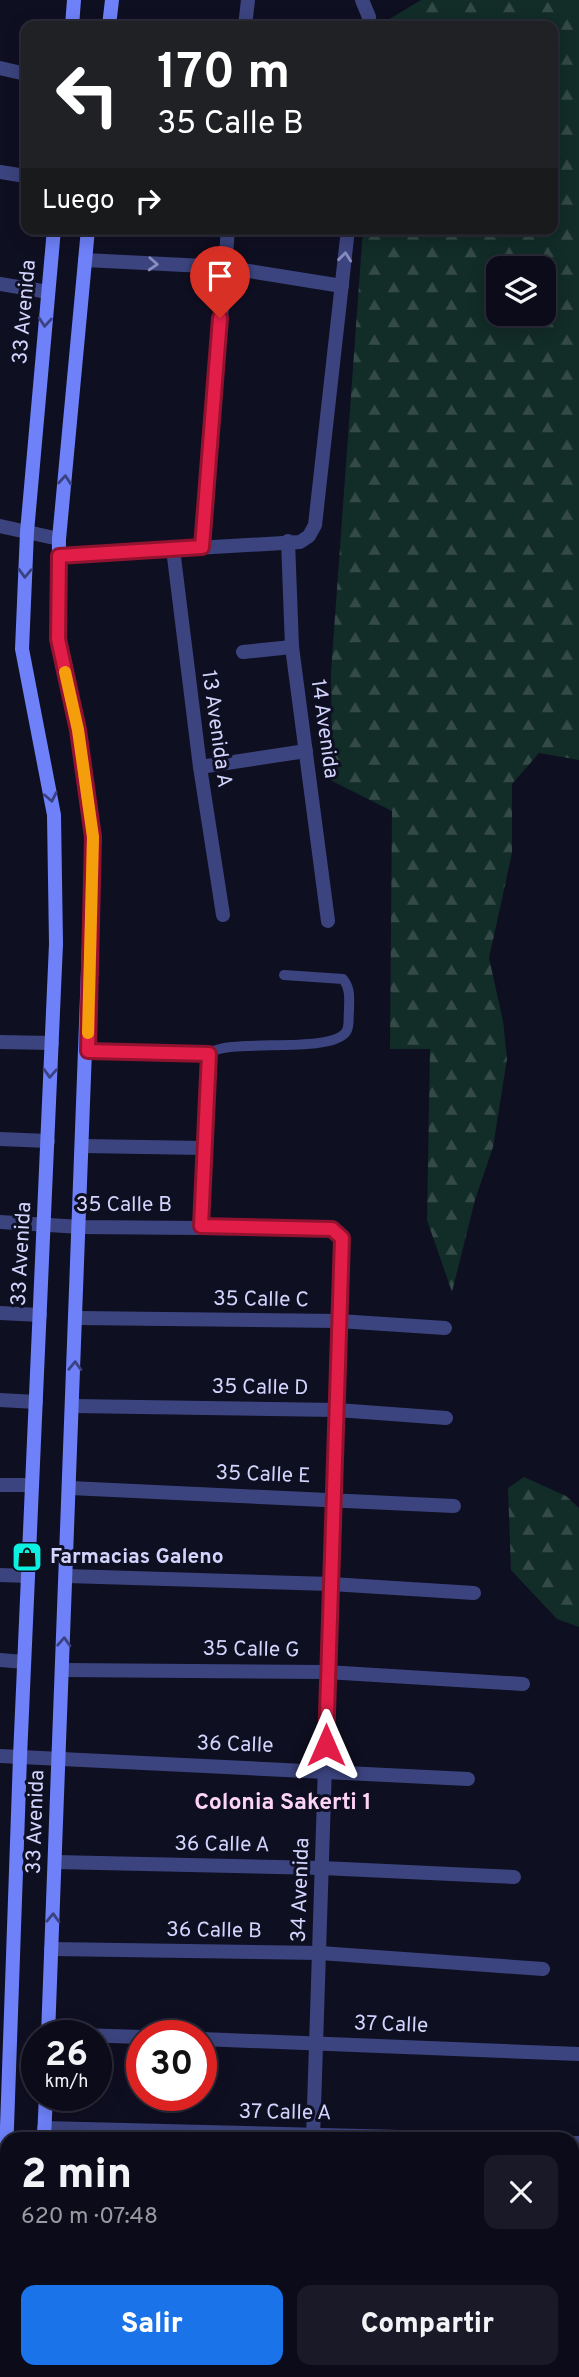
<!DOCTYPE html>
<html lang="es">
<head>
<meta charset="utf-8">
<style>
	body { margin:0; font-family:Overpass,sans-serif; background:#191927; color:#f1f3f6; height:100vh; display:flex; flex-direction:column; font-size:26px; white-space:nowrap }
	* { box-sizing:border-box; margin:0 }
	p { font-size:23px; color:#9a9ba2 }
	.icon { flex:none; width:38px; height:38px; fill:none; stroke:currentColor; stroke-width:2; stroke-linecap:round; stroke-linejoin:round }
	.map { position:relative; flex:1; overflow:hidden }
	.side { position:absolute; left:0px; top:2132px; width:579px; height:247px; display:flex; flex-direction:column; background:#0b0b1a; border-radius:21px 21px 0 0; box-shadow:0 4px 18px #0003,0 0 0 2px #2b2b39 }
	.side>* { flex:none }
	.hud { position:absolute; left:21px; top:21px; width:537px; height:214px; border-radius:14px; box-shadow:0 4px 18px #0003,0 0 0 2px #2b2b39; background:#202124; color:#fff; overflow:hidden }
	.fabs { position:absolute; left:486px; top:256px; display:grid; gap:14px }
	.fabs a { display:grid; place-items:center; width:70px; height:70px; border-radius:14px; background:#0b0b1a; box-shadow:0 4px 18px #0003,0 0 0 2px #2b2b39; font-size:35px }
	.speed { position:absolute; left:21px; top:2020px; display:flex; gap:14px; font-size:35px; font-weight:700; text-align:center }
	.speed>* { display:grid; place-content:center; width:91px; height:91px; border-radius:50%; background:#0b0b1a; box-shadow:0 4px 18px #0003,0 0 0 2px #2b2b39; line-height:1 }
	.speed small { font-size:18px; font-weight:400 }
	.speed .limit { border:10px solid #d22; background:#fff; color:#111 }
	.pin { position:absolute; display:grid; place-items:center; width:60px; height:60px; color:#fff; margin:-72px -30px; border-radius:50% 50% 50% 0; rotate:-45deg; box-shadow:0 0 7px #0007 }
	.pin .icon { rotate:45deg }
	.me { position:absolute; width:77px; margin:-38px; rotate:0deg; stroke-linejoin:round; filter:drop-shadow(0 0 5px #0008) }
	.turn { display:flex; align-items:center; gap:24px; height:147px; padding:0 21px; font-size:32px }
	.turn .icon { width:91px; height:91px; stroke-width:2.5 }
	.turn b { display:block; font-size:49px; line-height:60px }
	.then { display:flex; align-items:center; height:66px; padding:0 21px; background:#0003; gap:14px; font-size:26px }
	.round { display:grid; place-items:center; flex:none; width:74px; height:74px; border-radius:14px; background:#191927 }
	.overview { display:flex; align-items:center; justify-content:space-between; height:119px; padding:0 21px }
	h1 { font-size:42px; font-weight:800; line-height:52px }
	.cta { display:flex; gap:14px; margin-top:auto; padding:14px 21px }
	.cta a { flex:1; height:80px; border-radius:14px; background:#1a73e8; color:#fff; font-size:28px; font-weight:800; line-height:80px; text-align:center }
	.cta a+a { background:#191927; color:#f1f3f6 }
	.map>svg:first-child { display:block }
	.forest { fill:url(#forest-firs); fill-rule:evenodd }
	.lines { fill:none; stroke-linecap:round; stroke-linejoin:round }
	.lane { stroke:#3c447f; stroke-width:10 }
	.street { stroke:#3c447f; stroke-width:14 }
	.secondary { stroke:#6e81f8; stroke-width:14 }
	.oneway { stroke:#888cbe }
	.oneway2 { stroke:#3a4282 }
	.route-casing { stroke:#92132f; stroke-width:18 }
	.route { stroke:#e11d48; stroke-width:12 }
	.slow { stroke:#f59e0b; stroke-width:12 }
	.labels { text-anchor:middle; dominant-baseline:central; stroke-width:6; stroke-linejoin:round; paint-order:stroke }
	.street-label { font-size:21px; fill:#d3d4fd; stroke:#0f0f22 }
	.poi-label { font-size:21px; font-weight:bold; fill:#d3d4fd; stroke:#0f0f22; text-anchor:start }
	.neighbourhood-label { font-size:23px; font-weight:bold; fill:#fdd4f5; stroke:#0f0f22 }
</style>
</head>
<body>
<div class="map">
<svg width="579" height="2377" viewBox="0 0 579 2377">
	<defs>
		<pattern id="forest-firs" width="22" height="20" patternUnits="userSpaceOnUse" patternTransform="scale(1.75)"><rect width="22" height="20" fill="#122c27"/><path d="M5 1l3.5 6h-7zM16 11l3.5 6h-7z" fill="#344a47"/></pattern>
	</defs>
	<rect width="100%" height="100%" fill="#0f0f22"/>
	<g class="forest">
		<path d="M421 0H579V760L539 753 512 784V853L489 958 503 1021 507 1059 493 1147 475 1200 452 1292 427 1220 430 1049H390L392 811 332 781 331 672 363 229H553V26H378ZM499 268H544V313H499Z"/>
		<polygon points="524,1477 566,1496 579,1508 579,1627 557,1619 511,1570 508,1488"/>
	</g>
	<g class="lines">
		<path class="lane" d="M209 1054C225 1037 330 1055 346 1032 350 1027 348 1017 349 1011 349 999 351 989 343 979L284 975"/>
		<g class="street">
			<polyline points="362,0 369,17 368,26"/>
			<polyline points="245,26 248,0"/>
			<polyline points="0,68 26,74"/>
			<polyline points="0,172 19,175"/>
			<polyline points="85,260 224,267 342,286"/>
			<polyline points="0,284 48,292"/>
			<polyline points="0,526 59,539"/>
			<polyline points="288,541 292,647 328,921"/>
			<polyline points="203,547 228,229"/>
			<polyline points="173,549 200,767 223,915"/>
			<polyline points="59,556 300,542 309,536 315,525 348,229"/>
			<polyline points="243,652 292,647"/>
			<polyline points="200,767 306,751"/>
			<polyline points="0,1042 52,1043"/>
			<polyline points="88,1051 209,1054 201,1226"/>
			<polyline points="0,1139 48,1141"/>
			<polyline points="83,1146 204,1148"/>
			<polyline points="0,1222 81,1227 332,1229 342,1238 313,2138"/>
			<polyline points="0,1313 40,1315"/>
			<polyline points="77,1318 339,1321 445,1328"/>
			<polyline points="0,1400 36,1402"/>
			<polyline points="74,1406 337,1410 446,1418"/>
			<polyline points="0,1485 32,1485"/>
			<polyline points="70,1488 454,1506"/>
			<polyline points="0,1575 28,1576"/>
			<polyline points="67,1576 331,1584 474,1593"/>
			<polyline points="0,1660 24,1662"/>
			<polyline points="63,1670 326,1672 523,1684"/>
			<polyline points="0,1756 468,1779"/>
			<polyline points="55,1862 322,1868 514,1877"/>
			<polyline points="51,1949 320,1953 543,1969"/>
			<polyline points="48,2034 142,2037"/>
			<polyline points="201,2039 579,2054"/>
			<polyline points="44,2128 440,2138"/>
			<polyline points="572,2143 579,2143"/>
			<polyline points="572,2234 579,2234"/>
			<polyline points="572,2335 579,2335"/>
			<polyline points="506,2377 507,2371"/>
		</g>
		<g class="secondary">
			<polyline points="72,26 74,0"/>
			<polyline points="109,26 112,0"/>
			<polyline points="48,2035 93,837 78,730 58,639 59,539 88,229"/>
			<polyline points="44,2138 46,2095"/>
			<polyline points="0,2326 20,1757 56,944 54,815 22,649 27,532 54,229"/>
			<polyline points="34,2377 34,2371"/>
		</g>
	</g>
	<defs><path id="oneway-chevron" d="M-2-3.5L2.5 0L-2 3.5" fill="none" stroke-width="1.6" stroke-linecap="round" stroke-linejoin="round" transform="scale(1.75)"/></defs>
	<g class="oneway">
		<use href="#oneway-chevron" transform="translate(345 257) rotate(-84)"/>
		<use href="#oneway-chevron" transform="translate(153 264) rotate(3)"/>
	</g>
	<g class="oneway2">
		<use href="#oneway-chevron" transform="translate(45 322) rotate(95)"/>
		<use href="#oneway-chevron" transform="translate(65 480) rotate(-85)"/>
		<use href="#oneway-chevron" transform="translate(25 573) rotate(92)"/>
		<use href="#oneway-chevron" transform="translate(51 797) rotate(79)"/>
		<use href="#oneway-chevron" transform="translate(50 1073) rotate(93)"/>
		<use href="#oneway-chevron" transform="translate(75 1366) rotate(-88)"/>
		<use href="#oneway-chevron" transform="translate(64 1642) rotate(-87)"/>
		<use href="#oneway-chevron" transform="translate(53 1918) rotate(-88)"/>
	</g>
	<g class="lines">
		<g class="route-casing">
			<polyline id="route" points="220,318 202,547 59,556 58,639 78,730 93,837 88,1051 209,1054 201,1226 332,1229 342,1238 326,1745"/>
		</g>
		<use href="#route" class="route"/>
		<polyline class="slow" points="65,672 78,730 93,837 88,1033"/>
	</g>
	<defs>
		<g id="shop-square" transform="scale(1.575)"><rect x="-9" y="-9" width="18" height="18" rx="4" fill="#0cf0e2" stroke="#0f0f22"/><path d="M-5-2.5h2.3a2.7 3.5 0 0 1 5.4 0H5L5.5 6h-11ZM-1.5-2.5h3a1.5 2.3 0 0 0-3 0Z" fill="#111"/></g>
	</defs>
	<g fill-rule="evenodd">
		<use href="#shop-square" x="27" y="1557"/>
	</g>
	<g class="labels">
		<g class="street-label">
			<text transform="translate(25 312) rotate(-85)">33 Avenida</text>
			<text transform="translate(216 729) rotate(82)">13 Avenida A</text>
			<text transform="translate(324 729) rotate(82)">14 Avenida</text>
			<text x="124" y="1205">35 Calle B</text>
			<text transform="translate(22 1254) rotate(-87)">33 Avenida</text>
			<text transform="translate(261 1300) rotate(1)">35 Calle C</text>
			<text transform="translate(260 1388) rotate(1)">35 Calle D</text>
			<text transform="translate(263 1475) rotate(2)">35 Calle E</text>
			<text transform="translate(251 1650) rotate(1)">35 Calle G</text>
			<text transform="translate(235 1745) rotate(2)">36 Calle</text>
			<text transform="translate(36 1822) rotate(-88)">33 Avenida</text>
			<text transform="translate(222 1845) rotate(1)">36 Calle A</text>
			<text transform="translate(301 1890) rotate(-88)">34 Avenida</text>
			<text transform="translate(214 1931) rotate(1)">36 Calle B</text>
			<text transform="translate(391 2025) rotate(2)">37 Calle</text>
			<text transform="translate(285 2113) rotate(1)">37 Calle A</text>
		</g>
		<g class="poi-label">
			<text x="50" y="1557">Farmacias Galeno</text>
		</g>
		<g class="neighbourhood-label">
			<text x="283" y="1803">Colonia Sakerti 1</text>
		</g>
	</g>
</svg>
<div class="fabs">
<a><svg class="icon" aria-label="layers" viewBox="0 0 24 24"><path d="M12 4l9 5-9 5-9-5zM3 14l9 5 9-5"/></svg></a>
</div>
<div class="speed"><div>26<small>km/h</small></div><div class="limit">30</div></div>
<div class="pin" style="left:220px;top:318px;background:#d93025"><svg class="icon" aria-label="arrive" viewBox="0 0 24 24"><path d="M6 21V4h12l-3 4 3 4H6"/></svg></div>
<svg class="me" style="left:326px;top:1745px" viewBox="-20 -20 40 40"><path d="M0-17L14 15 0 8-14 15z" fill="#e11d48" stroke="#fff" stroke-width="4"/></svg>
<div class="hud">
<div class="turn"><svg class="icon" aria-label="left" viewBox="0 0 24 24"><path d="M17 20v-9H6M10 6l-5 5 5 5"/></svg><div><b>170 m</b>35 Calle B</div></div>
<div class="then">Luego<svg class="icon" aria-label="right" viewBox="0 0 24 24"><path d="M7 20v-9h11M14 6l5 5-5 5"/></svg></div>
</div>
<section class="side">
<div class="overview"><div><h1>2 min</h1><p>620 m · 07:48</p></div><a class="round"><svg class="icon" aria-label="close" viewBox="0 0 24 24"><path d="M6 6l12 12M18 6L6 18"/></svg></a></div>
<div class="cta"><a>Salir</a><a>Compartir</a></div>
</section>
</div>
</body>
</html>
